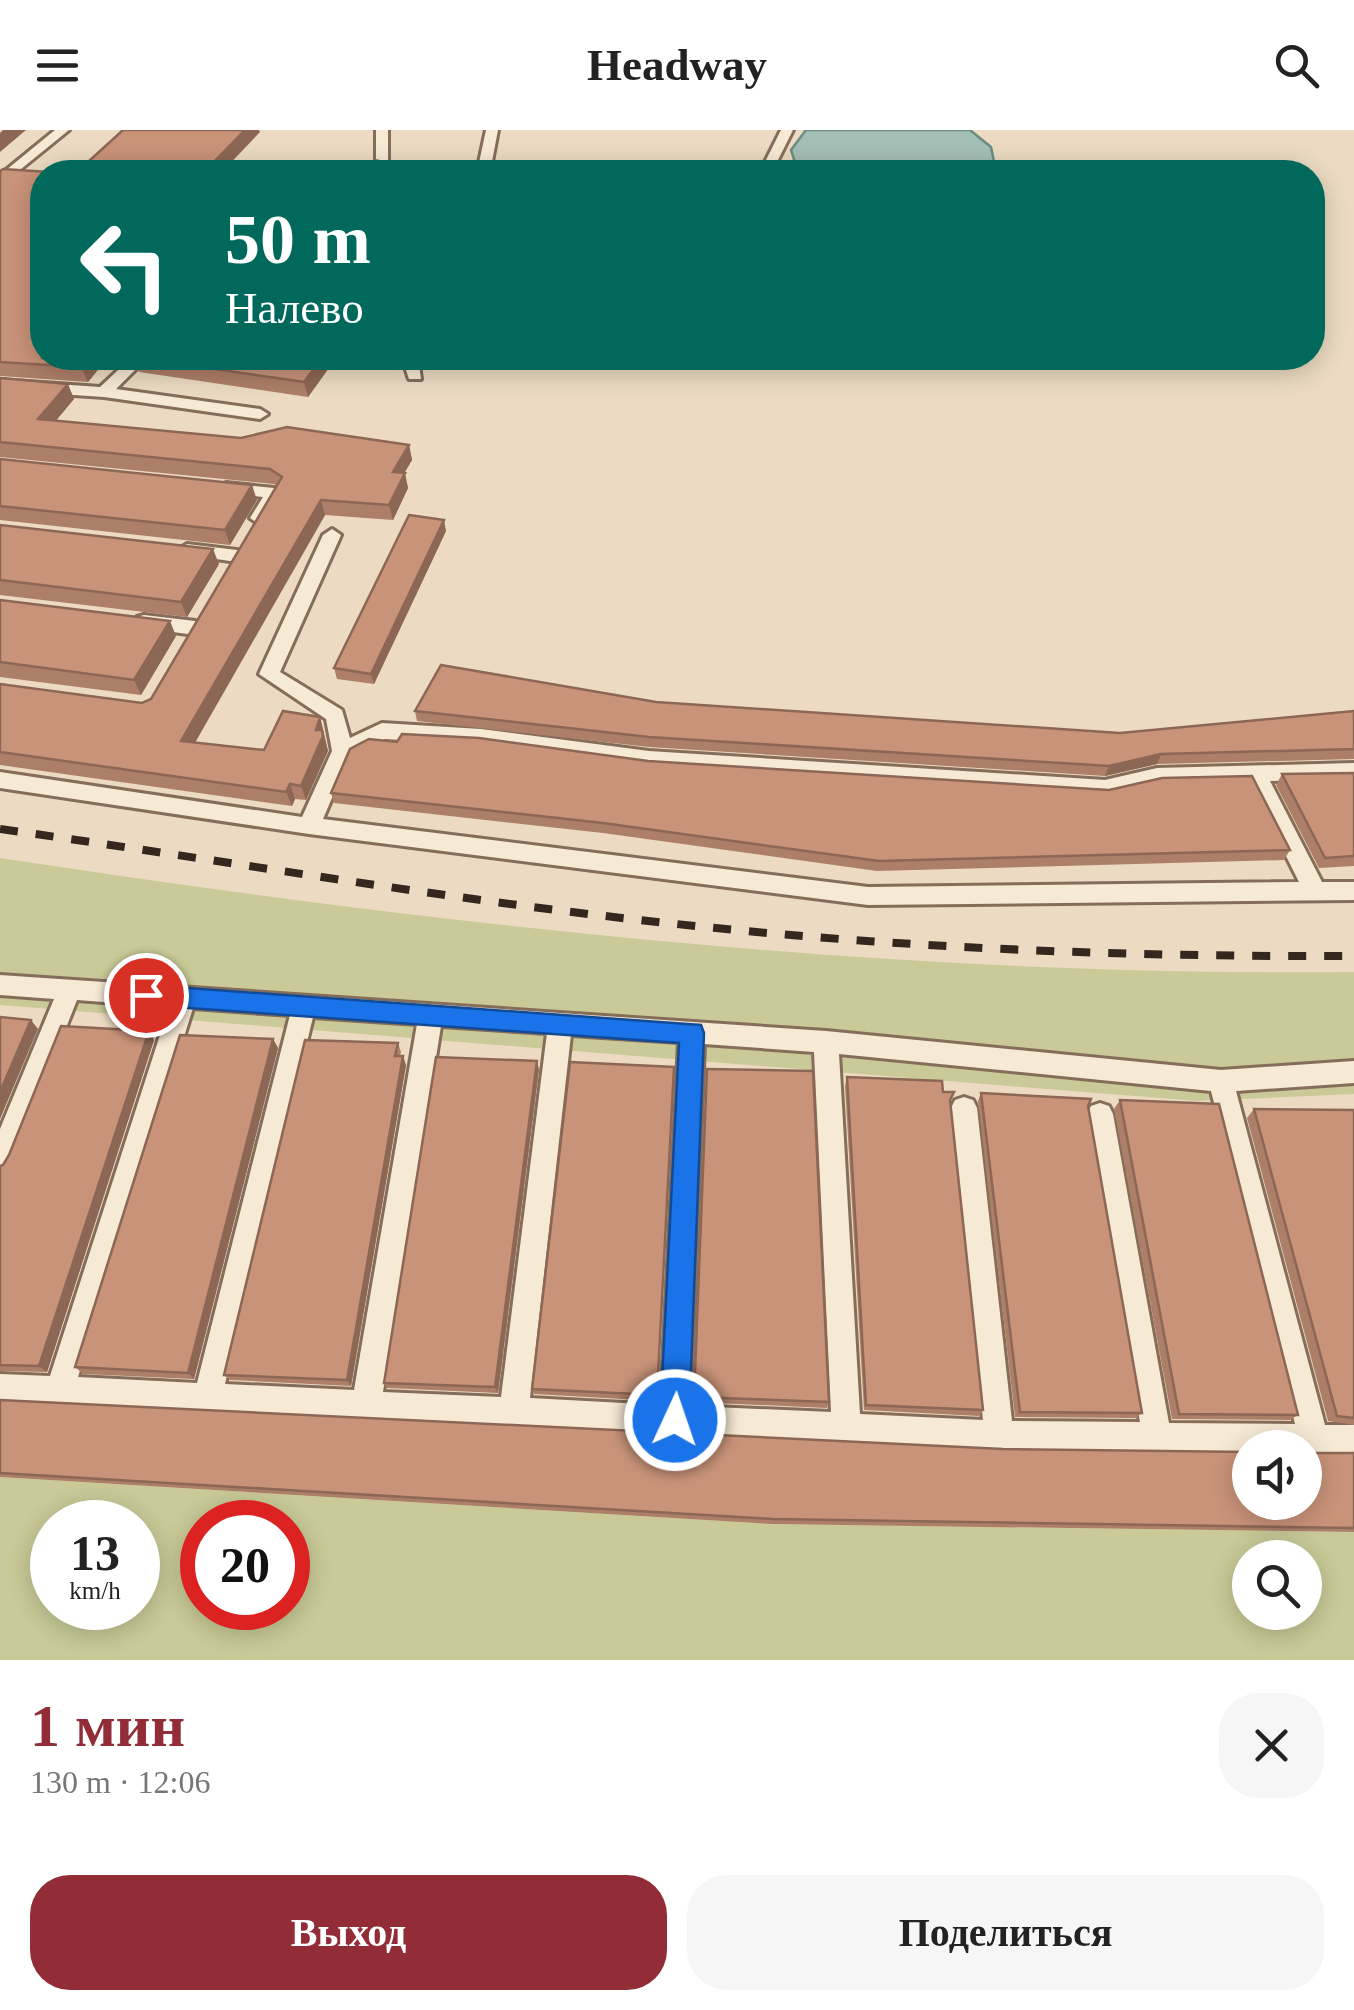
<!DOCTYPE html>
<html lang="ru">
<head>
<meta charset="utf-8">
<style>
	body { margin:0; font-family:Georgia,serif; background:#f6f6f6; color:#222; height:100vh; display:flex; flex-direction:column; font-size:38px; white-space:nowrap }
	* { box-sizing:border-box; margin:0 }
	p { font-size:32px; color:#767676 }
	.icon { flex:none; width:55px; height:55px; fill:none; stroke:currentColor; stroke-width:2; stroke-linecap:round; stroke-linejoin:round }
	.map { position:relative; height:1530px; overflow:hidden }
	.sheet { display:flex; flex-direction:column; background:#fff; flex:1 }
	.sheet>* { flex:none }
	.hud { position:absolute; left:30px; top:30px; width:1295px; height:210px; border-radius:40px; box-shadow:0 5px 25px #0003; background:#00695c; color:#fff; overflow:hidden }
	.tools { position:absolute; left:1232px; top:1300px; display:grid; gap:20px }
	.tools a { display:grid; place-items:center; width:90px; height:90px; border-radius:50%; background:#fff; box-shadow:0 5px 25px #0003; font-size:50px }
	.speed { position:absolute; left:30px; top:1370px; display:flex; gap:20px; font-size:50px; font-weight:700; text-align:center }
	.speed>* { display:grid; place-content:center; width:130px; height:130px; border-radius:50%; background:#fff; box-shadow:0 5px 25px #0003; line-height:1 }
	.speed small { font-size:25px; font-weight:400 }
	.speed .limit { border:15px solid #d22; background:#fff; color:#111 }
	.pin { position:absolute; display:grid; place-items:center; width:85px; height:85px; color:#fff; margin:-42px; border:5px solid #fff; border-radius:50%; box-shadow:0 2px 10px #0007 }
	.me { position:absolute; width:110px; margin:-55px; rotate:3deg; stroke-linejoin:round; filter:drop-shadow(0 0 8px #0008) }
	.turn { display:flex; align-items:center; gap:35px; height:210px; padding:0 30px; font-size:45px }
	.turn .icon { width:130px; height:130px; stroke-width:2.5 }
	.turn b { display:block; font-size:70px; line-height:85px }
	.round { display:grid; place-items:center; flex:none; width:105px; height:105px; border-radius:40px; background:#f6f6f6 }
	.overview { display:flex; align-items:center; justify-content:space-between; height:170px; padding:0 30px }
	h1 { font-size:60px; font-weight:700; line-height:75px; color:#922c37 }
	.button { display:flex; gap:20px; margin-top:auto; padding:20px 30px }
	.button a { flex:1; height:115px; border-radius:40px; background:#922c37; color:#fff; font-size:40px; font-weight:700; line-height:115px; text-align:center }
	.button a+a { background:#f6f6f6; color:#222 }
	header { display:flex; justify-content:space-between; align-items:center; height:130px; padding:0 30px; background:#fff; font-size:45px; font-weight:700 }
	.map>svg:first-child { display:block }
	.green { fill:#c9ca97; fill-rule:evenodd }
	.water { fill:#a4bfb5; stroke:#6c8d81; stroke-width:2.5 }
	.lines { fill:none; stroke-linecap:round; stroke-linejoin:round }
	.lane-casing { stroke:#856d5a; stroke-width:6 }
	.lane { fill:#f7ead5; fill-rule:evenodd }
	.rail { stroke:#36271e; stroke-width:8; stroke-dasharray:18 18; stroke-linecap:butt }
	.wall { fill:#ad7e68 }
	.shaded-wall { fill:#8d6755 }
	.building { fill:#c99379; stroke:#8d6755; stroke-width:2.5 }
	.route { fill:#1a73e8; stroke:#114b97; stroke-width:2.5 }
</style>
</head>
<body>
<header><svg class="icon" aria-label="menu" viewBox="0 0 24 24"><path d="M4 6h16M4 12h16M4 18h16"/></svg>Headway<svg class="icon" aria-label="search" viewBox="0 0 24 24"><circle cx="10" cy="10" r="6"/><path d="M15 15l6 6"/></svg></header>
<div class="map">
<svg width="1354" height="1530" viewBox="0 0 1354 1530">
	<rect width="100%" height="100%" fill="#ecdbc2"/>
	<g class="green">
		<path d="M0 728C448 796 901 847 1354 842V964L1197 971 0 875Z"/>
		<path d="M0 1347 772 1394 1354 1402V1530H0ZM52 1392H138V1478H52ZM202 1392H288V1478H202ZM1250 1428H1305V1482H1250Z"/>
	</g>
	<polygon class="water" points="806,0 970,0 991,17 996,41 798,42 791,20"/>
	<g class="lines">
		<g class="lane-casing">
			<g id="lane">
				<polygon points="55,0 69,0 0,56 0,45"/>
				<polygon points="376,0 388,0 388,32 376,29"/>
				<polygon points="486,0 498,0 490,42 477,42"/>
				<polygon points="781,0 793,0 772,42 760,42"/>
				<polygon points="131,228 147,228 116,259 260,279 268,284 260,289 104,267 0,260 0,250 100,257"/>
				<polygon points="402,228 418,228 421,249 409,249"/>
				<polygon points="226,353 274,358 283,363 265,392 259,394 250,388 263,367 220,362 217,358"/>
				<path d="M332 399 341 405 280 542 342 580 350 608 382 593 481 599 649 621 1105 650 1157 638 1354 633V649L1270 651 1322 752H1354V770L868 775 309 704 0 658V642L302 687 332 621 326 589 259 544 323 405ZM385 609 481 615 649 637 1105 666 1157 654 1249 652 1299 752 868 757 323 689 350 626Z"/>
				<polygon points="187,414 237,420 246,426 237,432 181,424 178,420"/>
				<polygon points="144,485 195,491 205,498 195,505 137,497 137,487"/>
				<path d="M0 845 826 901 1221 940 1354 931V953L1236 961 1325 1295H1354V1325L1305 1324V1318H1250V1323L999 1320 0 1272V1244L50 1246 169 877 77 870 13 1031 9 1039 0 1043V999L54 869 0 865ZM193 878 290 885 197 1253 78 1247ZM313 887 417 894 354 1260 225 1254ZM441 896 547 903 501 1267 383 1262ZM571 905 679 912 661 1275 530 1268ZM704 914 814 922 831 1282 690 1276ZM839 924 1211 961 1295 1294 1169 1293 1113 984 1109 976 1100 973 1091 976 1087 984 1140 1292 1012 1291 977 978 973 970 964 967 955 970 951 978 983 1290 860 1284Z"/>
			</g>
		</g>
		<use href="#lane" class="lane"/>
		<path class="rail" d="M0 699C222 730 443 769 667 793 895 818 1124 827 1354 826"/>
	</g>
	<g class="wall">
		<polygon points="0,41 42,228 126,228 115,238 101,236 88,252 0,246 0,248"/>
		<polygon points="133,228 330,228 331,235 308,267 139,242"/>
		<polygon points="0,248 74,269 56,290 241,308 409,315 412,330 404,343 408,358 393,390 325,385 195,612 264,620 320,587 328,621 306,670 295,669 292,676 0,635 0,554 142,573 151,569 277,356 274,354 0,327"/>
		<polygon points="0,329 257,370 230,415 0,390 0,393"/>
		<polygon points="0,395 219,434 187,487 0,465"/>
		<polygon points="446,401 374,554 337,549 334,538"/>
		<polygon points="0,470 176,506 141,565 0,547"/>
		<polygon points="656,572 1120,603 1354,581 1354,629 1157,634 1105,646 649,617 417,591 415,581"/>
		<polygon points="397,612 1290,720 1284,730 877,741 603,703 334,673 331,663"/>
		<polygon points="1354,643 1354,736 1319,738 1276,655 1282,644"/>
		<polygon points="273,909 278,918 194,1249 83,1244 75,1237"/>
		<polygon points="154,910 47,1242 0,1241 0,1036"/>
		<polygon points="398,913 401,922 400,926 406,935 351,1256 230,1250 224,1245"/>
		<polygon points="674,937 657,1271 534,1264 532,1259"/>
		<polygon points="539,939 498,1263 387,1258 384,1253"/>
		<polygon points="707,939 829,1272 827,1278 694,1272"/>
		<polygon points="847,947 943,962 950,971 983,1280 979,1286 864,1280 845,956"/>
		<polygon points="981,963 1088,976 1142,1283 1136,1288 1015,1287 978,971"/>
		<polygon points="1120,970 1298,1285 1290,1290 1172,1289 1114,979"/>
		<polygon points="1254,979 1354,980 1354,1295 1328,1291 1247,988"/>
		<polygon points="0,1270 1003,1319 1354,1323 1354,1402 772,1394 0,1347"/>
	</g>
	<g class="shaded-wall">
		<polygon points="3,0 26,0 0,22 0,3"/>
		<polygon points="245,0 259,0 260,2 222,42 204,42"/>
		<polygon points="90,228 98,228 101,236 88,252 81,237"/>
		<polygon points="111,228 126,228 115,238"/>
		<polygon points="322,228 330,228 331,235 308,267 304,252"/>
		<polygon points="68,254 74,269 45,304 38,289"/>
		<polygon points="409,315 412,330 396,357 393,342"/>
		<polygon points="405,343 408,358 393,390 389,375"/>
		<polygon points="252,355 257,370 230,415 225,400"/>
		<polygon points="321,370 325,385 188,625 181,611"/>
		<polygon points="444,390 446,401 374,554 371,544"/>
		<polygon points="213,419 219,434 187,487 181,472"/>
		<polygon points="170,491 176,506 141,565 134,550"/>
		<polygon points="320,587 328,621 306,670 301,656"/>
		<polygon points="1161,624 1157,634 1105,646 1109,636"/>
		<polygon points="290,654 295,669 292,676 286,662"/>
		<polygon points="31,890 38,899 0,989 0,962"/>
		<polygon points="149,901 154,910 47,1242 39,1236"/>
		<polygon points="273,909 278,918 194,1249 188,1243"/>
		<polygon points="403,926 406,935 351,1256 347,1250"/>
		<polygon points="537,931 539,939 498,1263 495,1257"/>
	</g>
	<g class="building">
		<polygon points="123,0 245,0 204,42 77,42"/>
		<polygon points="3,39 49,42 42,42 42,228 90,228 81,237 0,232 0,41"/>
		<polygon points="138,228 322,228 304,252"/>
		<polygon points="0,248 68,254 38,289 241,308 287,297 409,315 393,342 405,343 389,375 321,370 181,611 264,620 283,581 320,587 316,600 322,600 323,606 301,656 290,654 286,662 0,622 0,554 142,573 151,569 282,347 270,339 0,312"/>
		<polygon points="0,329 252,355 225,400 0,376"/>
		<polygon points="409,385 444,390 371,544 334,538"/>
		<polygon points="0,395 213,419 181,472 0,450"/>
		<polygon points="0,470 170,491 134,550 0,532"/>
		<polygon points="441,535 656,572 1120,603 1354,581 1354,619 1161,624 1109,636 649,607 415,581"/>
		<polygon points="402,604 479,608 648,631 1109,660 1162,648 1252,646 1290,720 879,731 603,693 331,663 350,619 369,609 397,612"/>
		<polygon points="1354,643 1354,726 1325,728 1282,644"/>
		<polygon points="0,887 31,890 0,962"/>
		<polygon points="61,896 149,901 39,1236 0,1235 0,1036 3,1035 9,1025"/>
		<polygon points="180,905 273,909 188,1243 75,1237"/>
		<polygon points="305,910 398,913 395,926 403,926 347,1250 224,1245"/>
		<polygon points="436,927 537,931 495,1257 384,1253"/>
		<polygon points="570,932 674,937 657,1265 532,1259"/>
		<polygon points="707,939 813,941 829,1272 694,1267"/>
		<polygon points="847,947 942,951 943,962 954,962 950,970 983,1280 866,1275"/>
		<polygon points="981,963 1091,969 1088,976 1142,1283 1020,1282"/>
		<polygon points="1120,970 1219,974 1298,1285 1179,1284"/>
		<polygon points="1254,979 1354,980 1354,1288 1337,1286"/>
		<polygon points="0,1270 1003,1319 1250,1322 1250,1372 1305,1372 1305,1318 1261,1318 1310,1317 1313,1323 1354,1323 1354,1398 773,1389 0,1343"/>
	</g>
	<polygon class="route" points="146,855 701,895 704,903 689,1290 685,1300 675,1305 664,1300 660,1290 679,913 146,875 134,865"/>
</svg>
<div class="tools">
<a><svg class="icon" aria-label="sound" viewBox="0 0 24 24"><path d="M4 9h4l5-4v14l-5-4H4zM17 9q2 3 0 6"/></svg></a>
<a><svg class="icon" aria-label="search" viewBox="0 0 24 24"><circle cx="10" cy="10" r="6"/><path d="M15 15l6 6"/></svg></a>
</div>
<div class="speed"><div>13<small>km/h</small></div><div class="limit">20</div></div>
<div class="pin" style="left:146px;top:865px;background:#d93025"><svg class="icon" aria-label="arrive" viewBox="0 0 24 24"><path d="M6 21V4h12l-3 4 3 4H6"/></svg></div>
<svg class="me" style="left:675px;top:1290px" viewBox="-20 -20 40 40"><circle r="17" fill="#1a73e8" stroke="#fff" stroke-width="3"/><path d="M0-11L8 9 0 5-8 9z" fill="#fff"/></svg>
<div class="hud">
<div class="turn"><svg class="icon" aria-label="left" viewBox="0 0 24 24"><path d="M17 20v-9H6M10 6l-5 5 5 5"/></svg><div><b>50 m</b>Налево</div></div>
</div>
</div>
<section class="sheet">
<div class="overview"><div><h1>1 мин</h1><p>130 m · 12:06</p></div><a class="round"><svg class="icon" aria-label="close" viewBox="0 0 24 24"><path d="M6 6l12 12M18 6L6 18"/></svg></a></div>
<div class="button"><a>Выход</a><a>Поделиться</a></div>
</section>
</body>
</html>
